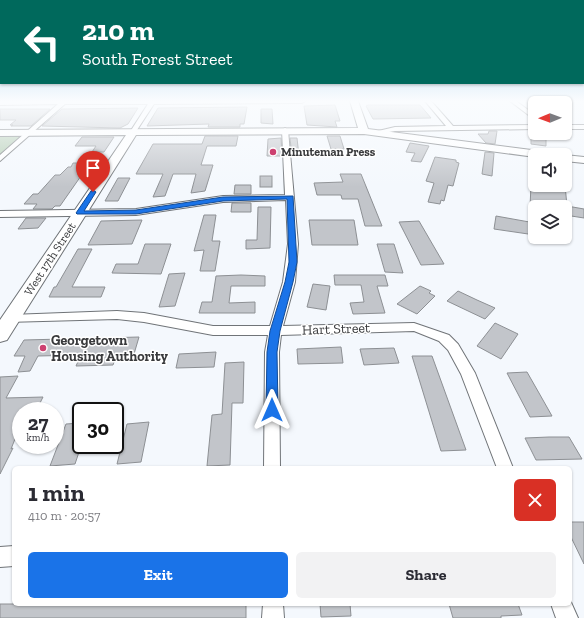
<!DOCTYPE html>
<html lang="en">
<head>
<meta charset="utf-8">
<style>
	body { margin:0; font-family:"Zilla Slab",serif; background:#f2f2f3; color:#2b2b33; height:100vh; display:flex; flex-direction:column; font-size:15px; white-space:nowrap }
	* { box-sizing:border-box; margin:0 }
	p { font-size:13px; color:#7c7c81 }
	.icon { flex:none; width:22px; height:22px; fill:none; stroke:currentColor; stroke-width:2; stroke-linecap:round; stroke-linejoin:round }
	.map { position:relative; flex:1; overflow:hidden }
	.panel { position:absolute; left:12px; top:466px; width:560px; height:140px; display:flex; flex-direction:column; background:#fff; border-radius:6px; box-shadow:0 1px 3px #0004 }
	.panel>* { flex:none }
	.banner { position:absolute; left:0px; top:0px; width:584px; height:84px; box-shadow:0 1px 3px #0004; background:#00695c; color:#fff; overflow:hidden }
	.needle { width:26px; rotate:269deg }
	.controls { position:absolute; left:528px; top:96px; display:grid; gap:8px }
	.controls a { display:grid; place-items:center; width:44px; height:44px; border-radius:6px; background:#fff; box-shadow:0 1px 3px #0004; font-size:20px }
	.speed { position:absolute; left:12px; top:402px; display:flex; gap:8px; font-size:20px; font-weight:700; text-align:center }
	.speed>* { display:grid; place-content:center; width:52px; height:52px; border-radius:50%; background:#fff; box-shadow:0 1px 3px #0004; line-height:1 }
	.speed small { font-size:10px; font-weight:400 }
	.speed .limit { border:2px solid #111; border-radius:6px; background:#fff; color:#111 }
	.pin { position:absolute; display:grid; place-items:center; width:34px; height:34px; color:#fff; margin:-41px -17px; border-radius:50% 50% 50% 0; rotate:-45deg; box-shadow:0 0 4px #0007 }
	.pin .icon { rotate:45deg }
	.me { position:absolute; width:44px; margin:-22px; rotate:0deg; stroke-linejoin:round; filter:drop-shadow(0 0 3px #0008) }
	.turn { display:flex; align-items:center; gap:14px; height:84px; padding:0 16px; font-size:18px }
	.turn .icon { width:52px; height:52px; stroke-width:2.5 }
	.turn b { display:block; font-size:28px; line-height:34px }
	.round { display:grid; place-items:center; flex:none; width:42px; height:42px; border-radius:6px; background:#f2f2f3 }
	.summary { display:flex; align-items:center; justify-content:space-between; height:68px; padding:0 16px }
	h1 { font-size:24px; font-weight:700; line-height:30px }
	.action { display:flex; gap:8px; margin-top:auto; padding:8px 16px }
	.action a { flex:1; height:46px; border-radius:6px; background:#1a73e8; color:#fff; font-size:16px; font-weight:700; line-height:46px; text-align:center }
	.action a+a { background:#f2f2f3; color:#2b2b33 }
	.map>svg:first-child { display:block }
	.green { fill:#b3ccb3 }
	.building { fill:#c2c5ca; stroke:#8d9094 }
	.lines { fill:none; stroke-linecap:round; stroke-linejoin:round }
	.street-casing { stroke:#707478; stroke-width:2 }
	.secondary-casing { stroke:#707478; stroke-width:2 }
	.street { fill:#fff; fill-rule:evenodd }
	.secondary { fill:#fff; fill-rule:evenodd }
	.route { fill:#1a73e8; stroke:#114b97 }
	.poi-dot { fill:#cd4070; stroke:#fff; stroke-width:1.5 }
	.labels { text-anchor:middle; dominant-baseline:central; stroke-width:3; stroke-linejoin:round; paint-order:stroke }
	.far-poi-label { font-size:12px; font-weight:bold; fill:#393a3c; stroke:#fff; text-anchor:start }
	.far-street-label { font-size:12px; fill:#393a3c; stroke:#fff }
	.street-label { font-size:14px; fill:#393a3c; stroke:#fff }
	.poi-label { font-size:14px; font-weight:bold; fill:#393a3c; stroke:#fff; text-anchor:start }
</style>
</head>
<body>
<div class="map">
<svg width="584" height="618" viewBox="0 0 584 618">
	<rect width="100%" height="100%" fill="#f4f8fd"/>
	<polygon class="green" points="0,136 21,136 0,155"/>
	<g class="building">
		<polygon points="335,105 340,121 335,121 337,127 307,125 304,106"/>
		<polygon points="368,105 420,105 431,118 373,119 366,106"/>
		<polygon points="247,107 244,124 240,124 240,127 208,127 209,124 147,126 158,108"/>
		<polygon points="138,108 128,124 120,128 42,126 62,109"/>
		<polygon points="0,109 50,109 31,126 11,126 13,125 10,125 16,120 0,120"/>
		<polygon points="261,109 272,109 273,124 261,123"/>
		<polygon points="489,131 497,131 495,144 486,143 478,134 488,134"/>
		<polygon points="531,135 541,135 546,139 546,146 531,144"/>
		<polygon points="205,136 238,136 236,146 207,146 201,165 213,165 205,191 191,193 196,174 173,174 165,196 153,197 163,174 136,174 153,144 202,144"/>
		<polygon points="327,136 340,136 344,149 331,149"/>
		<polygon points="82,137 114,137 104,152 92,152 96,146 75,146"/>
		<polygon points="281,138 282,156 267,156 268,139"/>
		<polygon points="290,138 297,138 299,156 292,156"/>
		<polygon points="410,143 429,146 421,162 411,161 415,153 406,152"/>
		<polygon points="485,152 494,153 492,176 482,174"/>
		<polygon points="435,157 456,160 456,162 459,163 453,186 448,185 444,201 441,200 440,204 428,202 434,183 426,181"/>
		<polygon points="73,163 90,163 60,206 55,206 52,209 33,209 37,204 24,204 33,194 38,194 55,175 60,175 68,167 71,167"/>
		<polygon points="340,174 361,174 382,226 365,226 358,199 342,199 341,195 317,195 314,183 343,182"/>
		<rect x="260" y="176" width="12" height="11"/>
		<polygon points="118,178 130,178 118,201 105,201"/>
		<polygon points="235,185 251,185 251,194 234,194"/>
		<polygon points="531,185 565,185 567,206 584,209 584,218 565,215 565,207 530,207"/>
		<polygon points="232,203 251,203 251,212 231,212"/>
		<polygon points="258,207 271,207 270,248 246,249 246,240 257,240"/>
		<polygon points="204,215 216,215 212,241 220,241 215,271 200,271 204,250 194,251"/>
		<polygon points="496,216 535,223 535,235 494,229"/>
		<polygon points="26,218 46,218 38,228 18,229"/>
		<polygon points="142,220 132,244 88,245 101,221"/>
		<polygon points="309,220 354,220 358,245 312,245"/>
		<polygon points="419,221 444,264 421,265 399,222"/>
		<polygon points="145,244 171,244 161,274 112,273 116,264 138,264"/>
		<polygon points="377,244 394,244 403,273 385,272"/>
		<polygon points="78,249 92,249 72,287 105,287 101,297 49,297 54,287 56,287"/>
		<polygon points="185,273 175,306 159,307 169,274"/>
		<polygon points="241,275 265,276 265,286 231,286 229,303 255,302 255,313 199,313 202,302 212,302 216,276"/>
		<polygon points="334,275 385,275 388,286 377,286 385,313 353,314 350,303 364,302 361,285 335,285"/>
		<polygon points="313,284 330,286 326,310 307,307"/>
		<polygon points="420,286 431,291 429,293 435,296 417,314 397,304"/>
		<polygon points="458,291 477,300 495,308 485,319 447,301"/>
		<polygon points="495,323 518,334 501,359 477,346"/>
		<polygon points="139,337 134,354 117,354 113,365 76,366 81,355 38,356 30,371 18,372 25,356 14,356 24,340"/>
		<polygon points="341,347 343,363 298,364 297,349"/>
		<polygon points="394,348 399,363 364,365 360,349"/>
		<polygon points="216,352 214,367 176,368 179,354"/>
		<polygon points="412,356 432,356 466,450 441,451"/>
		<polygon points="244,362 243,403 232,403 230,465 207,466 212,415 222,414 225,363"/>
		<polygon points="527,372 539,393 552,416 530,417 507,373"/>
		<polygon points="18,376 6,398 43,397 36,411 21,411 21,424 11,449 13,448 0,474 0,377"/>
		<polygon points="149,422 141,462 117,464 127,424"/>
		<polygon points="81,423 81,446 75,464 50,466 66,424"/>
		<polygon points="549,437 569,437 582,459 536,460 525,438"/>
		<polygon points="570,522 584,522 584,564 570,535"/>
		<rect x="0" y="604" width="246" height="14"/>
		<polygon points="320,604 350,604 351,616 321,617"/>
		<polygon points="449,604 518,604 522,615 501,616 501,618 453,618"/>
	</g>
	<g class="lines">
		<g class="street-casing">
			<g id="street">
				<polygon points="0,101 305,101 302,103 154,104 135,133 133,134 130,132 148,104 65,104 0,161 0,155 58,104 0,105"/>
				<polygon points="425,101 431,101 453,126 535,125 535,129 395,131 377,134 374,132 395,127 446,126"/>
				<polygon points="510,101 516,101 535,115 535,120"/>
				<rect x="565" y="125" width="19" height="4"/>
				<polygon points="285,128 288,130 298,244 295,282 283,326 414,323 449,335 458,344 475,373 513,468 497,468 461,374 448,350 439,341 414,331 281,335 279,352 280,468 264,468 265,352 268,335 213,335 144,322 117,319 6,322 4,319 6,316 10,315 117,311 144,313 213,326 270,326 283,282 288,244 286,200 223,202 136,215 0,217 0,211 136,209 223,196 285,195 282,130"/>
				<polygon points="14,546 14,566 0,567 0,547"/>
				<polygon points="570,600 578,618 556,618 551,604 570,604"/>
				<polygon points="263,604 283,604 284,618 262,618"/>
			</g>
		</g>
		<g class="secondary-casing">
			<g id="secondary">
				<polygon points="350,101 358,101 368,129 547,152 553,155 535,155 535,157 364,134 136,135 7,340 0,342 0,320 126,135 0,136 0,130 358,128"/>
				<polygon points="564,155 565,155 584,157 584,163 565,161"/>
			</g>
		</g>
		<use href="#street" class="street"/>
		<use href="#secondary" class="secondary"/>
	</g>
	<linearGradient id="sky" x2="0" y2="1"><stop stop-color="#93c5eb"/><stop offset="0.54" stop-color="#fafcfe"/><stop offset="1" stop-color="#fafcfe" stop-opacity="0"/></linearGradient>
	<rect width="584" height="187" fill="url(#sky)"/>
	<polygon class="route" points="93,190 96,192 84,211 136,210 223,197 293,196 297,262 293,282 280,331 277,352 278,410 276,413 272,415 268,413 266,410 267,352 270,331 285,282 289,262 287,199 223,201 136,214 77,214 76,213 91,191"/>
	<g class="poi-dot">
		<circle cx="273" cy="152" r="4"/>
		<circle cx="43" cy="348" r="4"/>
	</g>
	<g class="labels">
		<g class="far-poi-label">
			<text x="281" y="152">Minuteman Press</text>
		</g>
		<g class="far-street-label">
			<text transform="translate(50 259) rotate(-57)">West 17th Street</text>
		</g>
		<g class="street-label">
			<text transform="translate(336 329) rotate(-2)">Hart Street</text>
		</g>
		<g class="poi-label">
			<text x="51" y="340">Georgetown<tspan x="51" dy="16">Housing Authority</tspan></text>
		</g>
	</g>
</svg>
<div class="controls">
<a><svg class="needle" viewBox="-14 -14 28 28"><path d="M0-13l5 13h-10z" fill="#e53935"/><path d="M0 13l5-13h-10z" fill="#7c7c81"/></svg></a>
<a><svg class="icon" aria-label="sound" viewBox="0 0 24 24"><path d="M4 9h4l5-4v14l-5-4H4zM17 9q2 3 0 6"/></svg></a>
<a><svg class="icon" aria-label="layers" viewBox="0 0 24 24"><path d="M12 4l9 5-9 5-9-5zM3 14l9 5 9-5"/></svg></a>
</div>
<div class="speed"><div>27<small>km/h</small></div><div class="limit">30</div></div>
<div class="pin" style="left:93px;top:192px;background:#d93025"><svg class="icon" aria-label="arrive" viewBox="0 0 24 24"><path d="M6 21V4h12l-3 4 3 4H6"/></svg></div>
<svg class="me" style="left:272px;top:410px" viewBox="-20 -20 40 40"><path d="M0-17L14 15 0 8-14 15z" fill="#1a73e8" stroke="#fff" stroke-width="4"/></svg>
<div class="banner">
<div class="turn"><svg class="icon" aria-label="left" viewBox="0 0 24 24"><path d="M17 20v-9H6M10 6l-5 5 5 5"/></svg><div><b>210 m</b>South Forest Street</div></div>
</div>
<section class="panel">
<div class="summary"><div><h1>1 min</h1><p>410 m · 20:57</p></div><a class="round" style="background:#d93025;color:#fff"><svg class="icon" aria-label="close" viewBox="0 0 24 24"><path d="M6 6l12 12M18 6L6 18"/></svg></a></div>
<div class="action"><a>Exit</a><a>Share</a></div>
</section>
</div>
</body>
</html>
